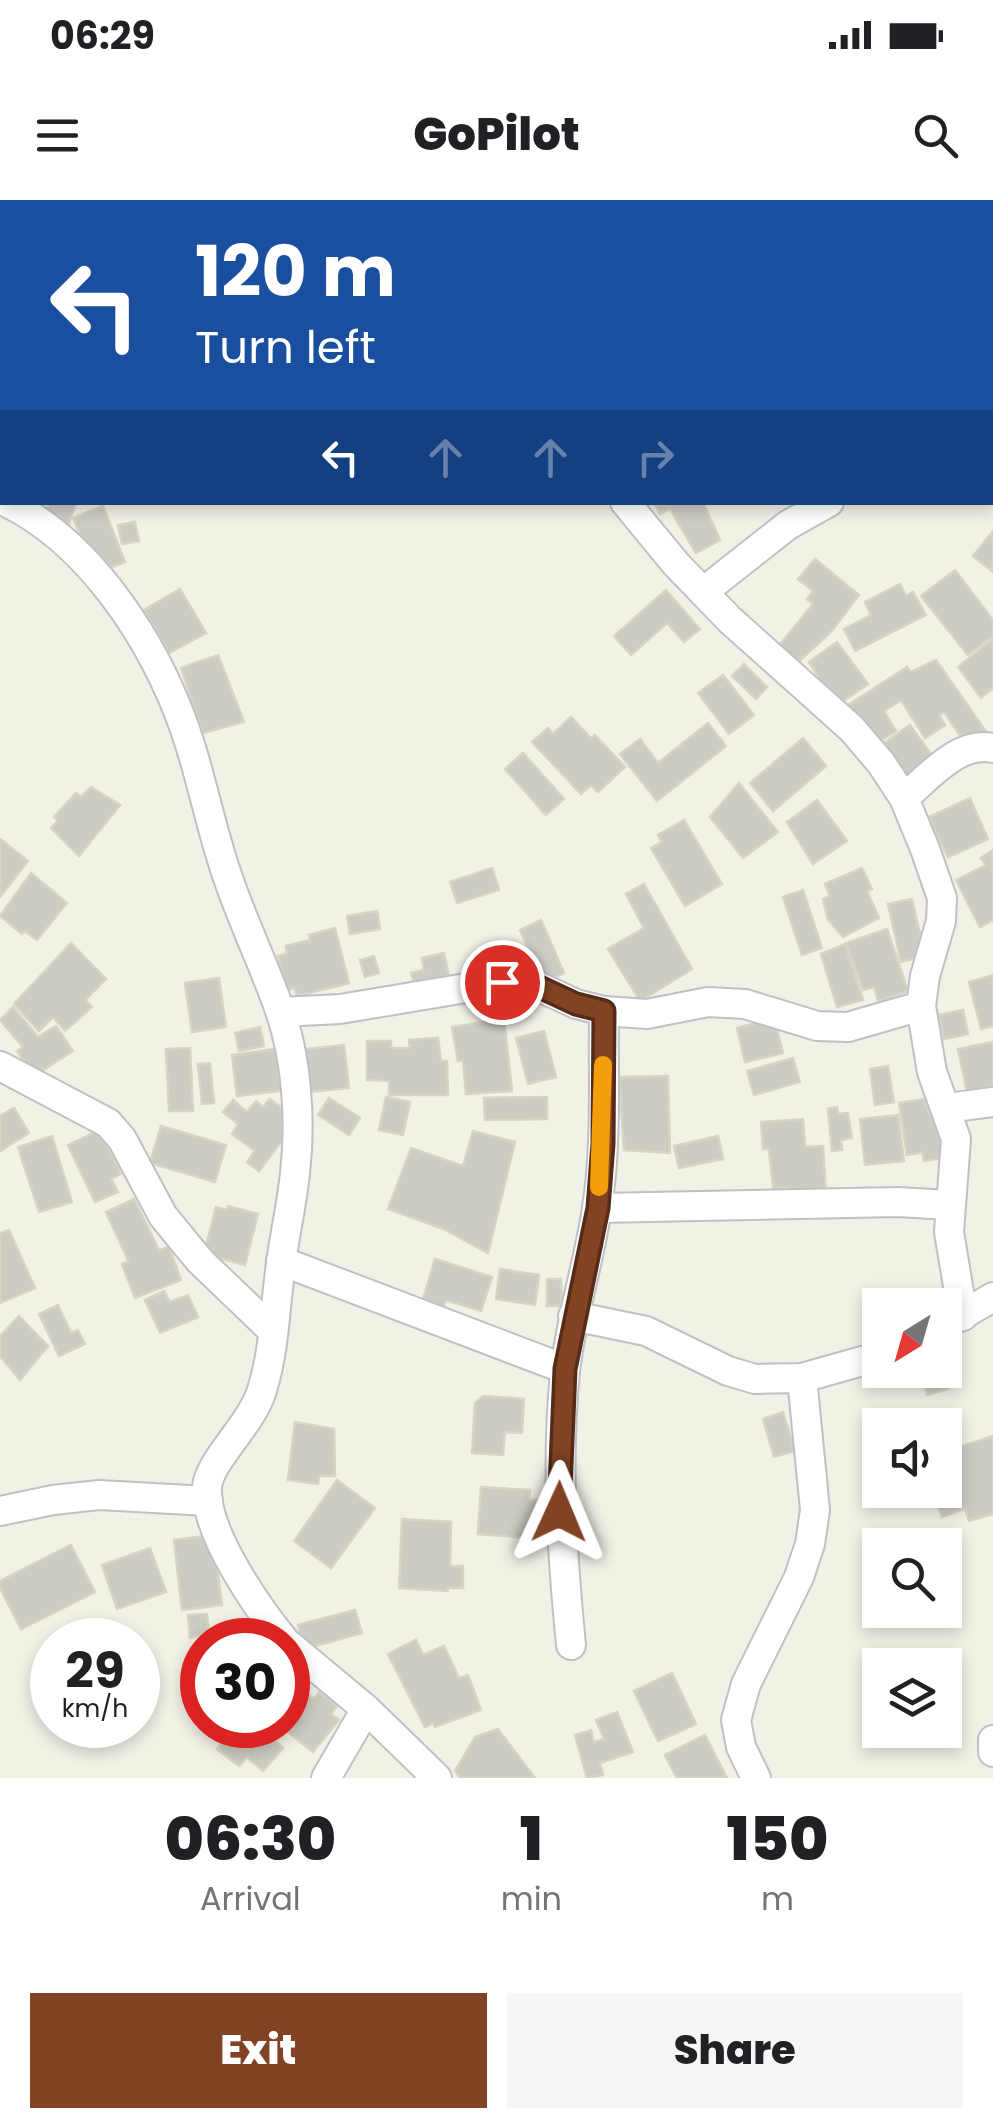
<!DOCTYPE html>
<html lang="en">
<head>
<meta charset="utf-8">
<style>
	body { margin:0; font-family:Poppins,sans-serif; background:#f6f6f6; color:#202124; height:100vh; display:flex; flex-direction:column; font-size:38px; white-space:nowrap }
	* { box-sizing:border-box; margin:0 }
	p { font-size:32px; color:#757577 }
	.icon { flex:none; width:55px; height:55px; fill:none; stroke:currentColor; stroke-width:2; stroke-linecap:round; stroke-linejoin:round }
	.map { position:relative; height:1578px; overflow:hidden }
	.side { display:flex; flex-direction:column; background:#fff; flex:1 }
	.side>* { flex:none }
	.top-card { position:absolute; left:0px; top:0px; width:995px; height:305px; box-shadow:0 5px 15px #0003; background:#1a4fa0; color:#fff; overflow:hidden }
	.needle { width:65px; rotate:217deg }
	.buttons { position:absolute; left:862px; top:1088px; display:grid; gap:20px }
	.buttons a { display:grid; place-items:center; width:100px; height:100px; border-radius:0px; background:#fff; box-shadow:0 5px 15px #0003; font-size:50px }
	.speed { position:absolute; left:30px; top:1418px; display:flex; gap:20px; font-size:50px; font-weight:700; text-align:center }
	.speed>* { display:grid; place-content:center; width:130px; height:130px; border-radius:50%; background:#fff; box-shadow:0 5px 15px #0003; line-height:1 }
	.speed small { font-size:25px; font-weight:400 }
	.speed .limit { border:15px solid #d22; background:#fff; color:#111 }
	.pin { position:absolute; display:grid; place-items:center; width:85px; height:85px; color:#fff; margin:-42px; border:5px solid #fff; border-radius:50%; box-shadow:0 2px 10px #0007 }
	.me { position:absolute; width:110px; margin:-55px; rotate:1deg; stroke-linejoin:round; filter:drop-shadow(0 0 8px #0008) }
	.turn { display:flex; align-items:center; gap:35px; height:210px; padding:0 30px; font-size:45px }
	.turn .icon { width:130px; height:130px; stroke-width:2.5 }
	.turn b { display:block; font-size:70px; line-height:85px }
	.lanes { display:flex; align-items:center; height:95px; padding:0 30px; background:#0003; justify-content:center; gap:50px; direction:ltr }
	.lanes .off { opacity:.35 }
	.eta { display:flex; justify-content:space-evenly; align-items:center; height:170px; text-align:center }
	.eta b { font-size:60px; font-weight:800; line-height:70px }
	.primary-button { display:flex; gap:20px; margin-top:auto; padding:20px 30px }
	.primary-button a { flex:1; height:115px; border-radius:0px; background:#814324; color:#fff; font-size:40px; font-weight:800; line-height:115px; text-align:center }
	.primary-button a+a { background:#f6f6f6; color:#202124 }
	.status { display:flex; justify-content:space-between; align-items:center; height:70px; padding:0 50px; background:#fff; direction:ltr }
	.status svg { height:28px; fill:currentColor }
	header { display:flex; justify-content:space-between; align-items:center; height:130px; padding:0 30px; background:#fff; font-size:45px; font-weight:800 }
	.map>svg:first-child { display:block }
	.building { fill:#ccccc3; stroke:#d6d5c4; stroke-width:2.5 }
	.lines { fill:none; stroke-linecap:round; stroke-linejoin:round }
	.minor-casing { stroke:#c0c1c8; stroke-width:32 }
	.minor { stroke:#fff; stroke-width:28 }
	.route-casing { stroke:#542c17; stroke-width:25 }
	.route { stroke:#814324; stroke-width:18 }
	.slow { stroke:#f59e0b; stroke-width:18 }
</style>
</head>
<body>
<div class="status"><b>06:29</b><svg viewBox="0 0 49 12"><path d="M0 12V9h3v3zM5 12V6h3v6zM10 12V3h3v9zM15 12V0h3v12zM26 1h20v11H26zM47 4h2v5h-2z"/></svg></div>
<header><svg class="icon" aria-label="menu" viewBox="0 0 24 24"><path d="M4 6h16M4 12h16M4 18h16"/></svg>GoPilot<svg class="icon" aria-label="search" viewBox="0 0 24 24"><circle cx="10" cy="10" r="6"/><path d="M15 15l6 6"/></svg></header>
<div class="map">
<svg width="993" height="1578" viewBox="0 0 993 1578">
	<rect width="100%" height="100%" fill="#f1f1e6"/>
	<g class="building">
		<polygon points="154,0 224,0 227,2 152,2"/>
		<polygon points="427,0 474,0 477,2 425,2"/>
		<polygon points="0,116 2,119 2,169 0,166"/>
		<polygon points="49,302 76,302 67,330 43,321"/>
		<polygon points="654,302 703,302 720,340 696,353 670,309 660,314"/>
		<polygon points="103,306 125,362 96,373 73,318"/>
		<polygon points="135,322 139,341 122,344 118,325"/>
		<polygon points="993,331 993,372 973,356"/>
		<polygon points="815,359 859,395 831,432 797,463 779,446 813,404 807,399 813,391 798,379"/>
		<polygon points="955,370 993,420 993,436 968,455 921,396"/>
		<polygon points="900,384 906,396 913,392 926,415 855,451 844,429 871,415 865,402"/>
		<polygon points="180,389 206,433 169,453 144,410"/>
		<polygon points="666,390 700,429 684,442 667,423 631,455 614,436"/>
		<polygon points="993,439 993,488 981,498 958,467"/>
		<polygon points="837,442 868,484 839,504 810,484 818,476 809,462"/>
		<polygon points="218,455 244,522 203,533 181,468"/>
		<polygon points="936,460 987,533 968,547 944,512 939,515 945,525 925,538 901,500 884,511 896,531 872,546 847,506 907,467 911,472"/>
		<polygon points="744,464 767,487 756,499 732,476"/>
		<polygon points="723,475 754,515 729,534 698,493"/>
		<polygon points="571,517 591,538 595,535 625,567 598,592 591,585 581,594 532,542 548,528 553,534"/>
		<polygon points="708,523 726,546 657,601 620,554 640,539 658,563"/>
		<polygon points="910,525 939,565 909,586 880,546"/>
		<polygon points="803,538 826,566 773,611 750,583"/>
		<polygon points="523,553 564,599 546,615 505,569"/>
		<polygon points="739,583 778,632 743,658 710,617"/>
		<polygon points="91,587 120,605 79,656 51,628 58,621 54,617 76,593 81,597"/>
		<polygon points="970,598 988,639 948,657 929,617"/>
		<polygon points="817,600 847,641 813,664 787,622"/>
		<polygon points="684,620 722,684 685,706 651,648 662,642 658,635"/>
		<polygon points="0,639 28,661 0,697"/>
		<polygon points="993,650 993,720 980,727 956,680 986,665 981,658"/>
		<polygon points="492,668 499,690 457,703 450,682"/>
		<polygon points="862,668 872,689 867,691 879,718 843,737 828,720 823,699 830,696 825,684"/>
		<polygon points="31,673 67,703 37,740 25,731 22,734 0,716"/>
		<polygon points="644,684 692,769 640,801 608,749 644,728 626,694"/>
		<polygon points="803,690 822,748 802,755 783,697"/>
		<polygon points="912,699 925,756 901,762 888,704"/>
		<polygon points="377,711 380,729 350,734 347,716"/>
		<polygon points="541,720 564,773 544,783 520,730"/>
		<polygon points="335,728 349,783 297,796 295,788 286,790 278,756 287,754 286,746 310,740 309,735"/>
		<polygon points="887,729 908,791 878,801 874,787 863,790 846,743"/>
		<polygon points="71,743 106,779 85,800 92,807 65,831 53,817 39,831 14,804"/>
		<polygon points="845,744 863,800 837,807 821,754"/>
		<polygon points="444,753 449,776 414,784 411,773 424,770 422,758"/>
		<polygon points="374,756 379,773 365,777 360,760"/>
		<polygon points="993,775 993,826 981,829 969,782"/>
		<polygon points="219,778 226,827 192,832 185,783"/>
		<polygon points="13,807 38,837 56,826 73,851 34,876 17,851 23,847 0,820"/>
		<polygon points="963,810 968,834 944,839 939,815"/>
		<polygon points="774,818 783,853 745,862 737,828"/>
		<polygon points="504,819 512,891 466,894 463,860 458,861 452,827"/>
		<polygon points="260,827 264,846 239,851 235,833"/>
		<polygon points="544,831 556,877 528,884 516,838"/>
		<polygon points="438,838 441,861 447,861 448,895 389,895 389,881 367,880 367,841 391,841 391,848 410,848 409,840"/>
		<polygon points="993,842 993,887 967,892 958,849"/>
		<polygon points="344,845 349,888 309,892 305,849"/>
		<polygon points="190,848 193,911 169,911 166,849"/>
		<polygon points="276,849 281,891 237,896 232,855"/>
		<polygon points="793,858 800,882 754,895 747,871"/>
		<polygon points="210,863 214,903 202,904 198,864"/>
		<polygon points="888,866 894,902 875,905 870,869"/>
		<polygon points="668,876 670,953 624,950 619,877"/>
		<polygon points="386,897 410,902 403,935 379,930"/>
		<polygon points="547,897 547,919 485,920 484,898"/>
		<polygon points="329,898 360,918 349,935 318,915"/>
		<polygon points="270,899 288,913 282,920 289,932 259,971 247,962 255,951 232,934 238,924 223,912 233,900 247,912 256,901 263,907"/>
		<polygon points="925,899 929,914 940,912 950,957 924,961 922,952 907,955 899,903"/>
		<polygon points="837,907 838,914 848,913 852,938 841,940 842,950 832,951 828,909"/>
		<polygon points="14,908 29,933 0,951 0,916"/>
		<polygon points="898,915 904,961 865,965 860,919"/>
		<polygon points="803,919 805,947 823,946 826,993 790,995 789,987 773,988 769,949 763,949 761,922"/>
		<polygon points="161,926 226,945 215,982 150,963"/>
		<polygon points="100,930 121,974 111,979 118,992 95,1002 68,945"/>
		<polygon points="473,931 515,942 488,1053 444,1029 388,1009 411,948 463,966"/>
		<polygon points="52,936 72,1002 39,1012 18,947"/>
		<polygon points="718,936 723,959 679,968 674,946"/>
		<polygon points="134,999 159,1050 169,1047 181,1080 135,1098 122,1064 129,1062 106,1012"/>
		<polygon points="228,1006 258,1014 245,1065 204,1054 216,1007 227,1010"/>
		<polygon points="9,1030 35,1088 0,1103 0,1033"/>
		<polygon points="435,1059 492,1077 481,1111 446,1100 442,1113 421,1106"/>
		<polygon points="500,1069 539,1075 535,1105 496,1099"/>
		<polygon points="547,1079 561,1079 562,1106 547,1106"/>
		<polygon points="164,1091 170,1102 188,1095 198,1117 160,1133 145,1100"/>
		<polygon points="58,1105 71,1133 78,1130 85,1144 59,1156 39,1114"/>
		<polygon points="19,1116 48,1146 20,1180 0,1156 0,1136"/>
		<polygon points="900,1170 943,1170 948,1189 927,1195 924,1183 904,1187"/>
		<polygon points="483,1196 524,1199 522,1233 505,1232 503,1255 472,1253 475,1203"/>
		<polygon points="783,1212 795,1251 774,1257 763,1219"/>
		<polygon points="295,1222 334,1229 335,1276 319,1276 318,1284 288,1280"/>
		<polygon points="947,1232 953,1249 993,1236 993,1314 969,1321 965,1309 942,1317 932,1290 945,1290"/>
		<polygon points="337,1280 375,1308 331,1368 294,1341"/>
		<polygon points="481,1287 530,1290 529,1300 545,1300 545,1329 528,1329 527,1338 478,1334"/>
		<polygon points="402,1319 451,1322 450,1366 463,1366 463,1388 448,1388 448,1391 399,1388"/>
		<polygon points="213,1335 222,1405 182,1410 174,1340"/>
		<polygon points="71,1345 95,1392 21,1429 0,1388 0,1381"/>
		<polygon points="150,1348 166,1392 117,1409 102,1365"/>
		<polygon points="355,1410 362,1433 305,1449 298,1425"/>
		<polygon points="207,1414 209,1433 190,1438 188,1415"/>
		<polygon points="416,1440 423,1455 444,1446 459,1478 468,1475 481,1510 435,1527 433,1523 425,1527 388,1454"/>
		<polygon points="672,1473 696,1524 658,1541 634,1491"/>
		<polygon points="301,1489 314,1499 319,1492 337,1506 331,1514 339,1520 313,1552 279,1525 288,1525 288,1506"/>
		<polygon points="617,1512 633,1552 600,1563 603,1575 587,1578 575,1535 591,1530 594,1542 604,1539 596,1520"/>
		<polygon points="235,1525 270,1525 265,1532 283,1548 263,1571 247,1557 239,1566 217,1549"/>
		<polygon points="498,1529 535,1578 460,1578 455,1571 475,1537"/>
		<polygon points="705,1535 727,1578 677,1578 665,1555"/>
	</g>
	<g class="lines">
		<g class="minor-casing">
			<g id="minor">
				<polyline points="58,0 61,2"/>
				<polyline points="97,2 99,0"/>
				<polyline points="387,2 391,0"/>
				<polyline points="0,96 2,94"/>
				<polyline points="992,241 993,241"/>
				<path d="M6 302C85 340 145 429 177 508 199 562 208 620 227 675 242 720 263 763 279 808 297 858 301 921 295 973 292 1003 285 1033 281 1063 275 1105 275 1148 262 1190 252 1224 209 1261 207 1287 204 1331 257 1407 284 1440"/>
				<polyline points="625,302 676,364 730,420 852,529 881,563 904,598 925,649 942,698 941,721 925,776 921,806 932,872 956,939 949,1032 963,1116"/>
				<polyline points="703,392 788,325 829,302"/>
				<path d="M904 598C928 578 959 540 993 548"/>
				<polyline points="281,812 340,809 502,782 533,784 576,804 604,811 647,814 708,802 745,804 817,826 848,827 921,806"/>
				<polyline points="0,866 108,923 122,939 163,1016 200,1061 273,1131"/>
				<polyline points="947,908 993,902"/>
				<polyline points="597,1008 898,1002 949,1005"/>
				<polyline points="281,1061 565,1169"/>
				<polyline points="573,1116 646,1131 728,1171 755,1179 802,1178 880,1156"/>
				<polyline points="945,1125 993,1097"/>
				<polyline points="0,1311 53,1300 99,1295 208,1301"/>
				<polyline points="288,1444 366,1509 437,1578"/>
				<path d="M571 1445C562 1353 556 1264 565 1172 571 1116 589 1063 597 1008 607 944 603 876 604 811"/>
				<polyline points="993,1540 993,1552"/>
				<polyline points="326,1578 366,1509"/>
				<polyline points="756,1578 741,1547 736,1520 746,1484 799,1377 810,1344 815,1310 802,1178"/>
			</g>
		</g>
		<use href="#minor" class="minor"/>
	</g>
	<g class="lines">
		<g class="route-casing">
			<polyline id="route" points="502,782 533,784 576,804 604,811 603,944 598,1008 565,1169 559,1312"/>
		</g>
		<use href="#route" class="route"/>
		<polyline class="slow" points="599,987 603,865"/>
	</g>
</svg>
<div class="buttons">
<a><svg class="needle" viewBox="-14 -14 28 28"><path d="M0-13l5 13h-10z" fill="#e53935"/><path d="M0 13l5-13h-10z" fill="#757577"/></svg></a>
<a><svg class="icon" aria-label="sound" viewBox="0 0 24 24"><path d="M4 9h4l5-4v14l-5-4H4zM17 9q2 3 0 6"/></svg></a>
<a><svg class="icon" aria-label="search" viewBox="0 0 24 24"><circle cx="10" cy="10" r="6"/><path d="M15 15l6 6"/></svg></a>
<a><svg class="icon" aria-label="layers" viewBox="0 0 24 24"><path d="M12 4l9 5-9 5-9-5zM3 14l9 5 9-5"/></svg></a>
</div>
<div class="speed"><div>29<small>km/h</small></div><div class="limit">30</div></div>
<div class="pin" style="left:502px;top:782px;background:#d93025"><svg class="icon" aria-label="arrive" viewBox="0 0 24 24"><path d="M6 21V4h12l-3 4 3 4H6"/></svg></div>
<svg class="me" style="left:559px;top:1312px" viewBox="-20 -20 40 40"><path d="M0-17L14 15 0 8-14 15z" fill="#814324" stroke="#fff" stroke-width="4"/></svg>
<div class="top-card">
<div class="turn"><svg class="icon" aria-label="left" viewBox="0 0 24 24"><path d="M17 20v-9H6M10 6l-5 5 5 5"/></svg><div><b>120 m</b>Turn left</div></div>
<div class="lanes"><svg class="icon" aria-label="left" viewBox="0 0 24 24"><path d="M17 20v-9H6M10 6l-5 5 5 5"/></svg><svg class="icon off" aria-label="ahead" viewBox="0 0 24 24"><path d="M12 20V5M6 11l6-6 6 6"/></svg><svg class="icon off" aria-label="ahead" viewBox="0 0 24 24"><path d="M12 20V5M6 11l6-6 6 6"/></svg><svg class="icon off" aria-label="right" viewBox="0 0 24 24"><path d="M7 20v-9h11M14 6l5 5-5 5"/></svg></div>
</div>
</div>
<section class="side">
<div class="eta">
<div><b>06:30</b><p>Arrival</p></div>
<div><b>1</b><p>min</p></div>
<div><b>150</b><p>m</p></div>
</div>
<div class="primary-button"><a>Exit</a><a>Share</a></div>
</section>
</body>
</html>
